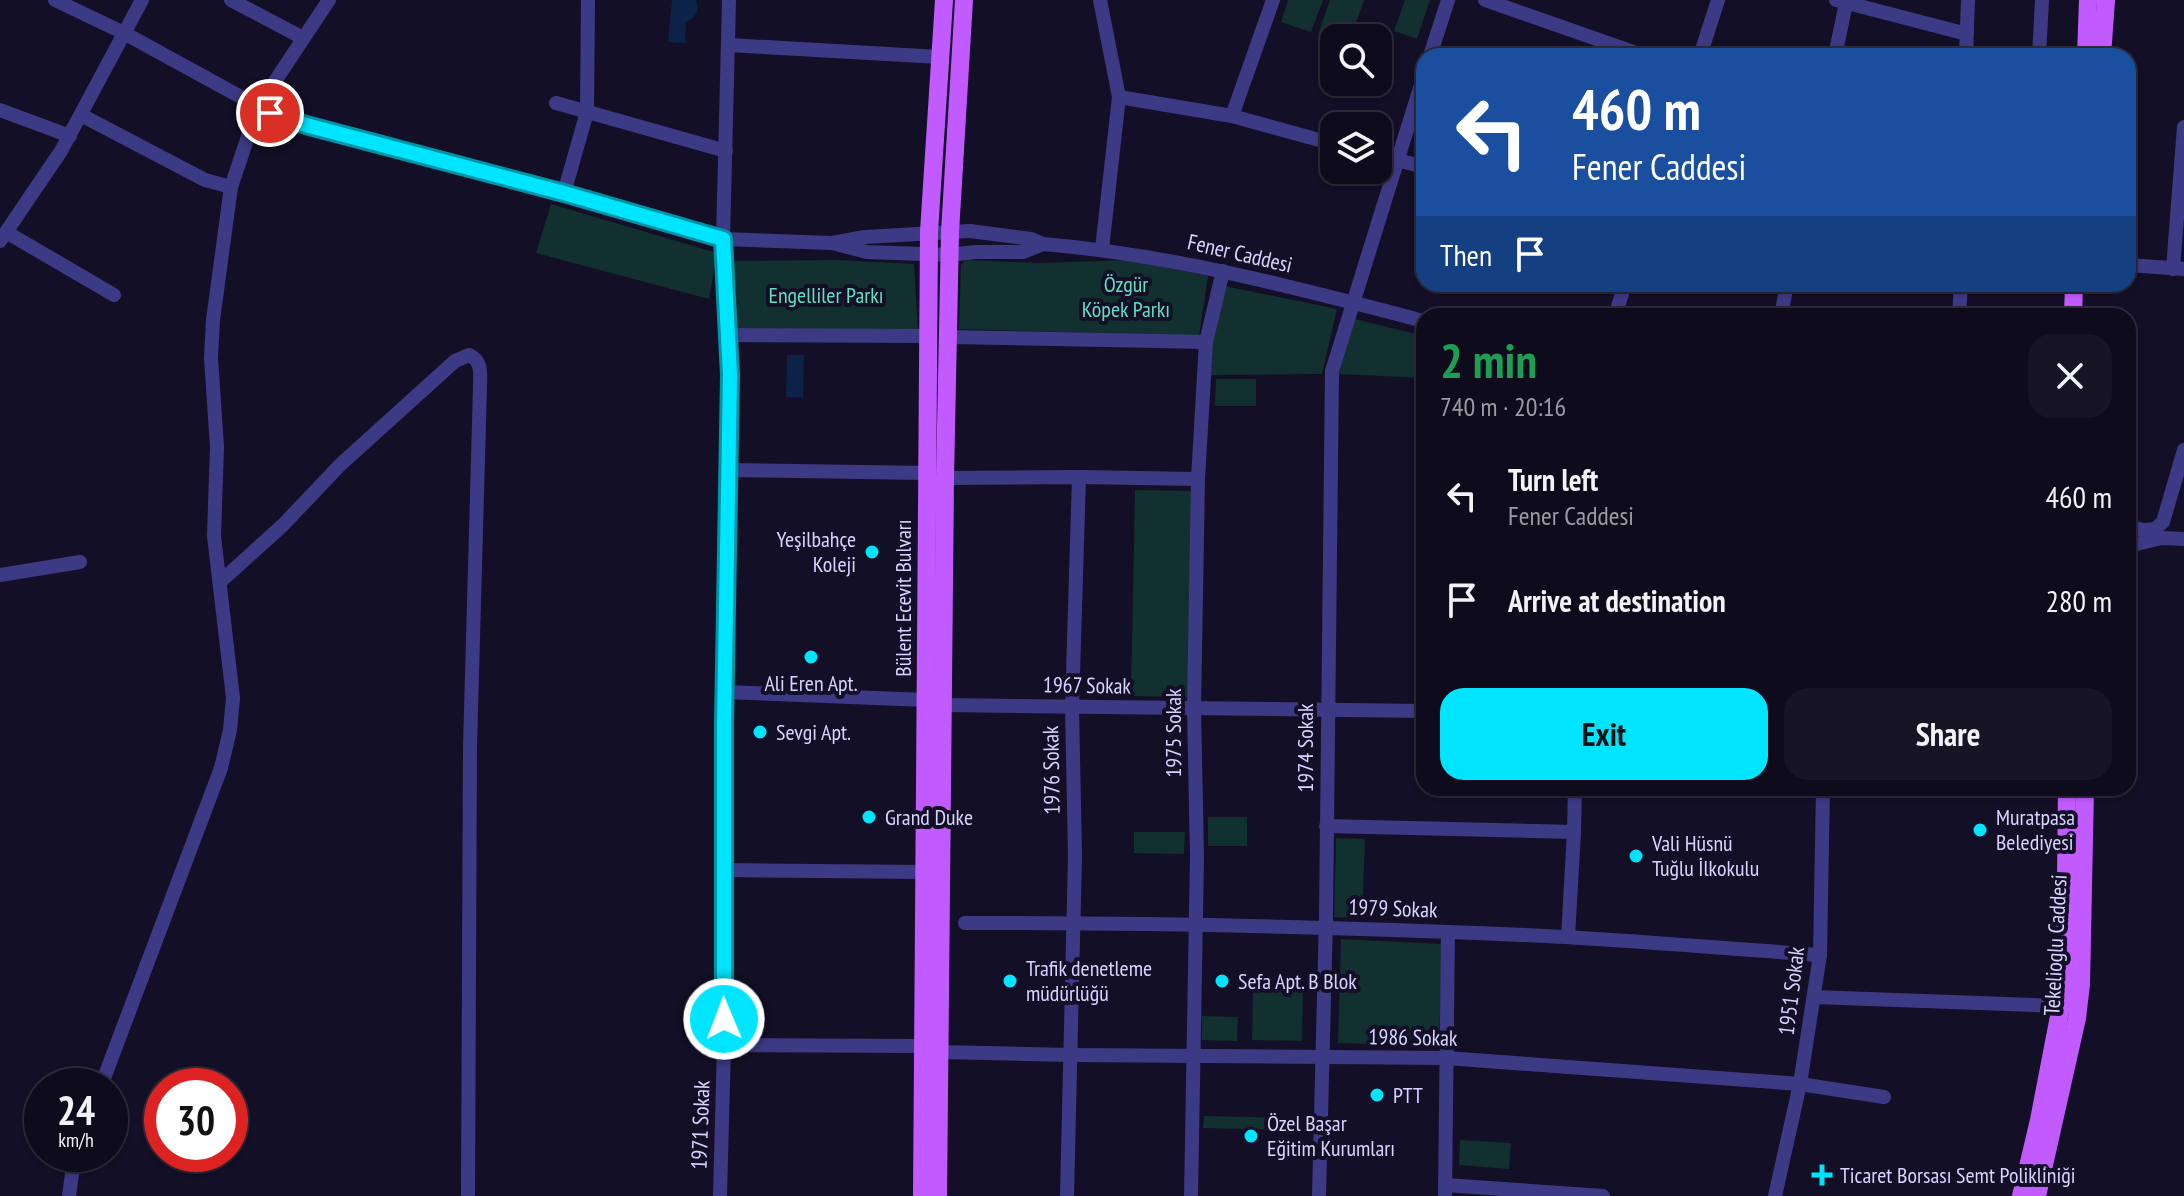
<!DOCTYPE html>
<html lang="en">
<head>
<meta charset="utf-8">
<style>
	body { margin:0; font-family:"PT Sans Narrow",sans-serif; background:#171425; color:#f1f3f6; height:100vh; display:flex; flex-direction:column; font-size:30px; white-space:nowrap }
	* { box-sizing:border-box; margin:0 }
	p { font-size:26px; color:#9b9ba3 }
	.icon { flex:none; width:44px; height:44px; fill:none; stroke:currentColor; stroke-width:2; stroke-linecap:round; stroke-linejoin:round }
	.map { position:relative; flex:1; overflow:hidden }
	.side { position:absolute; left:1416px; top:308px; width:720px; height:488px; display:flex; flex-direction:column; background:#0e0b1c; border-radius:24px; box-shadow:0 2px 6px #0004,0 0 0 2px #2e2b3b }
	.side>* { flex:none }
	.hud { position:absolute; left:1416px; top:48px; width:720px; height:244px; border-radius:24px; box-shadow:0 2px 6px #0004,0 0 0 2px #2e2b3b; background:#1a4fa0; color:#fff; overflow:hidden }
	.fabs { position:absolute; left:1320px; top:24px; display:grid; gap:16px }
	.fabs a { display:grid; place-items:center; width:72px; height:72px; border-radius:16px; background:#0e0b1c; box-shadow:0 2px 6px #0004,0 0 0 2px #2e2b3b; font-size:40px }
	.speed { position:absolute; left:24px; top:1068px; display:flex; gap:16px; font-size:40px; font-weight:700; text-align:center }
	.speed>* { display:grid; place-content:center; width:104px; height:104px; border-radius:50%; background:#0e0b1c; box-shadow:0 2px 6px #0004,0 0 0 2px #2e2b3b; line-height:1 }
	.speed small { font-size:20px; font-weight:400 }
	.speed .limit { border:12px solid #d22; background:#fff; color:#111 }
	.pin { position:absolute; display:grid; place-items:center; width:68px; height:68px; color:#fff; margin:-34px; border:4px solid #fff; border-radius:50%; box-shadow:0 2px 8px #0007 }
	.me { position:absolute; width:88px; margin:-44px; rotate:359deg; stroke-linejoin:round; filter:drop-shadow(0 0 6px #0008) }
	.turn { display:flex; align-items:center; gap:28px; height:168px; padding:0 24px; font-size:36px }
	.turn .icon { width:104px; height:104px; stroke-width:2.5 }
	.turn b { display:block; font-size:56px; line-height:68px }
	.then { display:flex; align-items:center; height:76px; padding:0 24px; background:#0003; gap:16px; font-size:30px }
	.round { display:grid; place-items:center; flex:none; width:84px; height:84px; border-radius:24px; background:#171425 }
	.overview { display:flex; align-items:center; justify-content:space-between; height:136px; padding:0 24px }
	h1 { font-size:48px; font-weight:800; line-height:60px; color:#1e9e55 }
	.button { display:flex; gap:16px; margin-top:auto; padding:16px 24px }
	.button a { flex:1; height:92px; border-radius:24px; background:#00e5ff; color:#111; font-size:32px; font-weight:800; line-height:92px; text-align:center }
	.button a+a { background:#171425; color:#f1f3f6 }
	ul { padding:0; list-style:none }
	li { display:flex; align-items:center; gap:24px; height:104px; padding:0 24px }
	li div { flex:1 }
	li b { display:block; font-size:30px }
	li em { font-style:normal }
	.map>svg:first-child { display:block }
	.green { fill:#12302f }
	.water { fill:#0c2248 }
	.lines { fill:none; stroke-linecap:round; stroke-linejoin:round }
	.minor { stroke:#3d3a85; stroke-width:14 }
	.major { stroke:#c25bff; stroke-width:18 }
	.route-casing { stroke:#0095a6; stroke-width:20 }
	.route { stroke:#00e5ff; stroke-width:14 }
	.poi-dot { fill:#00e5ff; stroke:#130f26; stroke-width:3 }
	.labels { text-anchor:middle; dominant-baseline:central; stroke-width:8; stroke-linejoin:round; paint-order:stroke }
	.street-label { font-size:22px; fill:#d9d4ff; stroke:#130f26 }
	.park-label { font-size:22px; fill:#5fe0c0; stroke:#130f26 }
	.poi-label { font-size:22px; fill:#d9d4ff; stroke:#130f26; text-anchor:start }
</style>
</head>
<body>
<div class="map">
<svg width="2184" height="1196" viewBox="0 0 2184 1196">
	<rect width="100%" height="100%" fill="#130f26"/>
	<g class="green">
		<polygon points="1288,0 1323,0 1311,32 1281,22"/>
		<polygon points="1330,0 1364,0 1351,38 1334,38 1334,40 1318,34"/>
		<polygon points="1405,0 1430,0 1417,39 1394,31"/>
		<polygon points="551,204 717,253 709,299 536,253"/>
		<polygon points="837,260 914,264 918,330 735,329 734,261"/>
		<polygon points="965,260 1038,263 1130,260 1208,276 1199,336 959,329 961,265"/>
		<polygon points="1225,286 1337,309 1322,374 1210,375 1212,342"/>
		<polygon points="1351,318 1424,336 1424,378 1339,374"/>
		<polygon points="1216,379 1256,379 1256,406 1215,406"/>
		<polygon points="1135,490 1192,491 1188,697 1131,696"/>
		<rect x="1208" y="817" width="39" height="29"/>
		<polygon points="1134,832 1185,832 1184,854 1134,853"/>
		<polygon points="1336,838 1365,839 1362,919 1334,917"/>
		<polygon points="1341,939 1442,944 1439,1046 1338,1043"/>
		<polygon points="1253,988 1303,989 1302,1041 1252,1040"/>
		<polygon points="1202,1016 1238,1017 1237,1041 1202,1040"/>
		<polygon points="1204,1116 1299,1118 1300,1130 1203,1128"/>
		<polygon points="1460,1140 1511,1143 1509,1169 1459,1165"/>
	</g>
	<g class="water">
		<path d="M672 0H696C700 10 696 18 686 22L685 43 668 42Z"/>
		<polygon points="787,355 804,355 803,398 786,397"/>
	</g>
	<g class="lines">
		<g class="minor">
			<polyline points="55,0 124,33 270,113 306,125 564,193 723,239 832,243"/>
			<polyline points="231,0 303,38"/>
			<polyline points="1100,0 1119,97 1102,249"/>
			<polyline points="1485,0 1645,56"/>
			<polyline points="1836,0 1967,34"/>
			<polyline points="729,45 940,57"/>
			<polyline points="1430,56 1448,0"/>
			<polyline points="1700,56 1718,0"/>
			<polyline points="1835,56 1846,3"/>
			<polyline points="1966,56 1968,0"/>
			<polyline points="2039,56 2042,0"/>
			<polyline points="1119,97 1232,116 1334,144"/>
			<polyline points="556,103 726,151"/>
			<polyline points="0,110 70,136"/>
			<polyline points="81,115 205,180 231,187"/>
			<polyline points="1232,116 1273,0"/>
			<polyline points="1378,155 1424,167"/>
			<polyline points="564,193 587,112 588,0"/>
			<polygon points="970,231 1031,239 1043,244 1023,252 975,252 950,255 867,252 832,243 865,237"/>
			<polyline points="6,232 114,295"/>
			<polyline points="0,241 61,151 142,0"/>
			<path d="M1043 244C1174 255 1297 288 1424 321"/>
			<polyline points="2128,265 2184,269"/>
			<polyline points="2173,269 2184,127"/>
			<polyline points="1615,316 1625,284"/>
			<polyline points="1781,316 1787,284"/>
			<polyline points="1959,316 1961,284"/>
			<polyline points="728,335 929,336"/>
			<polyline points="948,337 1206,342"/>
			<polyline points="727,470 928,473"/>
			<polyline points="1079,477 1198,479"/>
			<polyline points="945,478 1079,477 1072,707 1075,856 1067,1196"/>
			<polyline points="2128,526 2151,532"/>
			<polyline points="2146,530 2155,529 2163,522 2184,450"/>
			<polyline points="2128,546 2162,538 2184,539"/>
			<polyline points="0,575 80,562"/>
			<path d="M220 582 283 525 340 465 455 361 469 355C483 361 480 375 480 387L470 747 468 1196"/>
			<polyline points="724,692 926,700"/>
			<polyline points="942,705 1424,711"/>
			<polyline points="1326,826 1574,832"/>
			<polyline points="723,870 924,872"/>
			<path d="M965 923C1165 923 1365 927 1565 937 1650 942 1735 949 1820 955"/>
			<polyline points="1568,937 1574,832 1575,788"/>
			<polyline points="1814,997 2061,1006"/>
			<polyline points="724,1045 923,1046"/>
			<polyline points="940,1052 1070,1055 1446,1058 1800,1084 1884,1097"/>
			<polyline points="101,1086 221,768 230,730 233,698 214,536 217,447 211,358 213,320 231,187 258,107 329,0"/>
			<polyline points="1445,1185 1603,1196"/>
			<polyline points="69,1196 72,1174 78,1154"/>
			<polyline points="720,1196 724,1045 724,692 730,375 723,239 729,0"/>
			<polyline points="1191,1196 1197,857 1194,708 1198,479 1206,342 1223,271"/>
			<polyline points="1319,1196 1326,917 1332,371 1424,75"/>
			<polyline points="1445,1196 1448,932"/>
			<polyline points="1775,1196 1800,1084 1820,955 1823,788"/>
		</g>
		<g class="major">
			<polyline points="2086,56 2088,0"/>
			<polyline points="2102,56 2106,0"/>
			<polyline points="2073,316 2074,284"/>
			<polyline points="922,1196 929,232 944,0"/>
			<polyline points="938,1196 945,478 950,232 964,0"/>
			<polyline points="2021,1196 2039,1120 2061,1006 2065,970 2067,788"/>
			<polyline points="2037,1196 2077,1018 2081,984 2085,788"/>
		</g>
	</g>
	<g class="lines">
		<g class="route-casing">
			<polyline id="route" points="270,113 306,125 564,193 723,239 730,375 724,724 724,1019"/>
		</g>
		<use href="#route" class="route"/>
	</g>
	<g class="poi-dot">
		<circle cx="872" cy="552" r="8"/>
		<circle cx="811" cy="657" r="8"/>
		<circle cx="760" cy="732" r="8"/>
		<circle cx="869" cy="817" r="8"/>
		<circle cx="1980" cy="830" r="8"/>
		<circle cx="1636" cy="856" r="8"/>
		<circle cx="1010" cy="981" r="8"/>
		<circle cx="1222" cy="981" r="8"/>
		<circle cx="1377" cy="1095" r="8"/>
		<circle cx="1251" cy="1136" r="8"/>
		<path d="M1818 1163h8v8h8v8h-8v8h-8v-8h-8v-8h8z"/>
	</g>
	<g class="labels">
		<g class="street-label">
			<text transform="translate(1240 253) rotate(13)">Fener Caddesi</text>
			<text transform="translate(903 598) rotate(-90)">Bülent Ecevit Bulvarı</text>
			<text transform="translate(1087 685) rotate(1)">1967 Sokak</text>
			<text transform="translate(1173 733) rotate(-90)">1975 Sokak</text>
			<text transform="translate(1305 748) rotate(-90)">1974 Sokak</text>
			<text transform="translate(1051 770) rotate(-91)">1976 Sokak</text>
			<text transform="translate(1393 908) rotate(2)">1979 Sokak</text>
			<text transform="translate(2055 945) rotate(-87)">Tekelioglu Caddesi</text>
			<text transform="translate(1791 991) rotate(-83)">1951 Sokak</text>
			<text transform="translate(1413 1037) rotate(1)">1986 Sokak</text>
			<text transform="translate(700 1125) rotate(-88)">1971 Sokak</text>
		</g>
		<g class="park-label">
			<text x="1126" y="284">Özgür<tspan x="1126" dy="25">Köpek Parkı</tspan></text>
			<text x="826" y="295">Engelliler Parkı</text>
		</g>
		<g class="poi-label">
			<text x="856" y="539" text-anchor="end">Yeşilbahçe<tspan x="856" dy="25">Koleji</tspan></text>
			<text x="811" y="683" text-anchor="middle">Ali Eren Apt.</text>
			<text x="776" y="732">Sevgi Apt.</text>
			<text x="885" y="817">Grand Duke</text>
			<text x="1996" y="817">Muratpasa<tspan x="1996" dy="25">Belediyesi</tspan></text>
			<text x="1652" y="843">Vali Hüsnü<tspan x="1652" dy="25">Tuğlu İlkokulu</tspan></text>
			<text x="1026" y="968">Trafik denetleme<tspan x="1026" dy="25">müdürlüğü</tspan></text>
			<text x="1238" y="981">Sefa Apt. B Blok</text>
			<text x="1393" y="1095">PTT</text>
			<text x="1267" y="1123">Özel Başar<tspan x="1267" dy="25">Eğitim Kurumları</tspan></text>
			<text x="1840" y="1175">Ticaret Borsası Semt Polikliniği</text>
		</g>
	</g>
</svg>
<div class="fabs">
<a><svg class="icon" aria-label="search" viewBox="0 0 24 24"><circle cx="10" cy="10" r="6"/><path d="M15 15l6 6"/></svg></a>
<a><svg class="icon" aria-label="layers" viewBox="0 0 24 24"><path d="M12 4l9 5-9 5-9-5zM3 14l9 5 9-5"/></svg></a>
</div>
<div class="speed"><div>24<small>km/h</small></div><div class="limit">30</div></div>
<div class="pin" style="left:270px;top:113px;background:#d93025"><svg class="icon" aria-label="arrive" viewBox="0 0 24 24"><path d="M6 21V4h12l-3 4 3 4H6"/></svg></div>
<svg class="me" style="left:724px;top:1019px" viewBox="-20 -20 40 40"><circle r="17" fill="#00e5ff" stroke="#fff" stroke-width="3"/><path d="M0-11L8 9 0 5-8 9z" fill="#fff"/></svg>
<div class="hud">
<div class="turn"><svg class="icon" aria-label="left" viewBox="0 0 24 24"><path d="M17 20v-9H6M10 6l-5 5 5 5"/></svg><div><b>460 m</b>Fener Caddesi</div></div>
<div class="then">Then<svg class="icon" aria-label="arrive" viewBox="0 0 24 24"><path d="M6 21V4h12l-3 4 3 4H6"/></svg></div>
</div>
<section class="side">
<div class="overview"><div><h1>2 min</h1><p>740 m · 20:16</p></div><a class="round"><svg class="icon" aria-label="close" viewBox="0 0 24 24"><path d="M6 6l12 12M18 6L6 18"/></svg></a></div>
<ul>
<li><svg class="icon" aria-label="left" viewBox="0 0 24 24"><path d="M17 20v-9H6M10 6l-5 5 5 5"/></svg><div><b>Turn left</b><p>Fener Caddesi</p></div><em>460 m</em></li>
<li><svg class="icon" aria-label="arrive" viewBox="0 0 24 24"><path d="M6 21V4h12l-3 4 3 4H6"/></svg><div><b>Arrive at destination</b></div><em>280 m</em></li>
</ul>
<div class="button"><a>Exit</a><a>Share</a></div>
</section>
</div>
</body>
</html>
